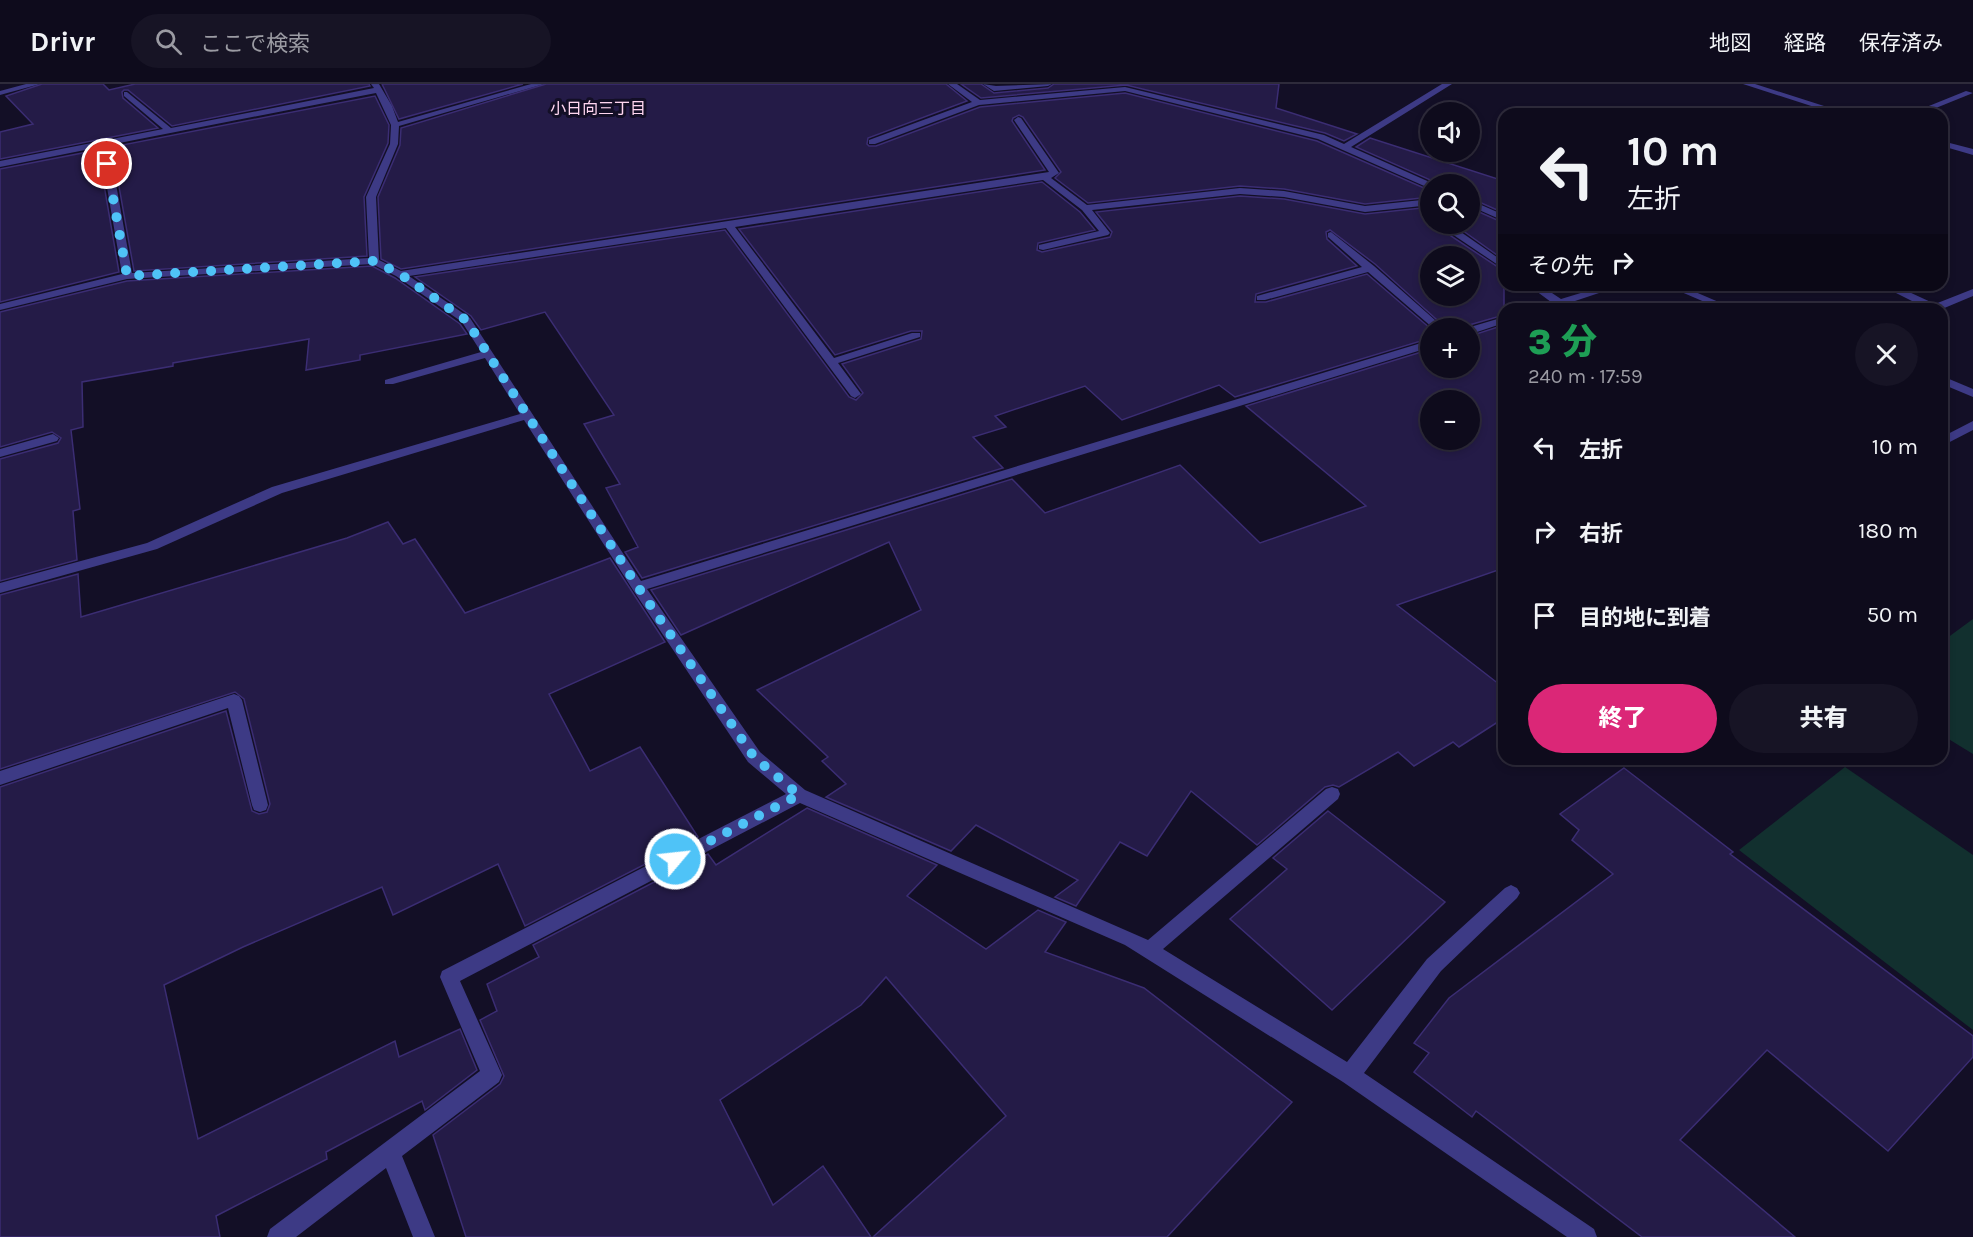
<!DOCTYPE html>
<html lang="ja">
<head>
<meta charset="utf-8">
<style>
	body { margin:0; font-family:Karla,"Noto Sans JP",sans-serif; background:#171425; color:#f1f3f6; height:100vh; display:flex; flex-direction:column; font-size:22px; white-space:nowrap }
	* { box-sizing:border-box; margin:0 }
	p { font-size:20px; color:#9b9ba3 }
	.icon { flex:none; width:33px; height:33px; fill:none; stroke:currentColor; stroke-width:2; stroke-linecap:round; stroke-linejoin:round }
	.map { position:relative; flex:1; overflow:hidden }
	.panel { position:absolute; left:1498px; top:219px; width:450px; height:462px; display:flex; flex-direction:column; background:#0e0b1c; border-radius:18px; box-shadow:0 3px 9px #0003,0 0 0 2px #2e2b3b }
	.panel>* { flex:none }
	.guide { position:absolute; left:1498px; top:24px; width:450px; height:183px; border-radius:18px; box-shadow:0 3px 9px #0003,0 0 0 2px #2e2b3b; background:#0e0b1c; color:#f1f3f6; overflow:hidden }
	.controls { position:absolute; left:1420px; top:18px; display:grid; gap:12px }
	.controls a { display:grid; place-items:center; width:60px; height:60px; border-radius:50%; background:#0e0b1c; box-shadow:0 3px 9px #0003,0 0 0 2px #2e2b3b; font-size:30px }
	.pin { position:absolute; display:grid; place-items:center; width:51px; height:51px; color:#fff; margin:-26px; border:3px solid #fff; border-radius:50%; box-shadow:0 2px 6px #0007 }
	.me { position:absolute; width:66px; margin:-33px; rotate:62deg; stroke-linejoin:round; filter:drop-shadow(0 0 4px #0008) }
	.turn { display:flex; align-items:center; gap:21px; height:126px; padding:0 30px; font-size:27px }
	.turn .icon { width:78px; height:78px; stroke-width:2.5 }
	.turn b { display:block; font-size:42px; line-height:51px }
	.then { display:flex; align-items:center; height:57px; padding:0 30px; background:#0003; gap:12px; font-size:22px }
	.round { display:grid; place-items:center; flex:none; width:63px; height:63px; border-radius:32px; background:#171425 }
	.headline { display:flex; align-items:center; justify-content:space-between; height:102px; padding:0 30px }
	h1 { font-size:36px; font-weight:800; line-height:45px; color:#1e9e55 }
	.primary-button { display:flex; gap:12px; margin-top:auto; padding:12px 30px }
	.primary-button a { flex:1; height:69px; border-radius:36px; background:#db2777; color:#fff; font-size:24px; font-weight:800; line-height:69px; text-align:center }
	.primary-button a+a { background:#171425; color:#f1f3f6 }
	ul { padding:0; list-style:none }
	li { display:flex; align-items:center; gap:18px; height:84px; padding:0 30px }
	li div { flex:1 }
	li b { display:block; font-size:22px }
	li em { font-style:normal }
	header { display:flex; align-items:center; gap:36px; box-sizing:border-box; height:84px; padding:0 30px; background:#0e0b1c; border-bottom:2px solid #2e2b3b }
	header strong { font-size:28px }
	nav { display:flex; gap:33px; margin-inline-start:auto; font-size:21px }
	.search { width:420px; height:54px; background:#171425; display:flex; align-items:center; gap:15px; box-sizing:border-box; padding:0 21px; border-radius:33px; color:#9b9ba3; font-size:22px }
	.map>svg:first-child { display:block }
	.green { fill:#12302f }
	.building { fill:#241b47; stroke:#3b2d73; stroke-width:1.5; fill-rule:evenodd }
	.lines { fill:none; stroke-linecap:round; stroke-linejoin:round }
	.minor { fill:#3d3a85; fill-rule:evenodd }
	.route { stroke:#4fc3f7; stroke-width:10; stroke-dasharray:0 18 }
	.labels { text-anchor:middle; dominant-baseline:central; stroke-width:6; stroke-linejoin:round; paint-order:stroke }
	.far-neighbourhood-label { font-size:16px; fill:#ffd6f0; stroke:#130f26 }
</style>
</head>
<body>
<header>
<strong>Drivr</strong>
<div class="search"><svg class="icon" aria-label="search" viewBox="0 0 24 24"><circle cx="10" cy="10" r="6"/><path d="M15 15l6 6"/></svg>ここで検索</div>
<nav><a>地図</a><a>経路</a><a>保存済み</a></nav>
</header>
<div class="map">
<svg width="1973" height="1153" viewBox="0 0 1973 1153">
	<rect width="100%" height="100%" fill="#130f26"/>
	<g class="green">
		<polygon points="1973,535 1973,670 1942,651 1943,557"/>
		<polygon points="1845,683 1973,771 1973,946 1739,766"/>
	</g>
	<g class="building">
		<polygon points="42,0 103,0 109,6 135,0 369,0 370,2 172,42 128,6 124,6 122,8 123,14 158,44 0,75 0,48 33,40 6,12"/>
		<polygon points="382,0 523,0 399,35"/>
		<polygon points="546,0 946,0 967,17 868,54 867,60 869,62 876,62 980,23 1125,9 1317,57 1431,107 1431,113 1365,120 1284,105 1240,102 1088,119 1055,94 1061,88 1023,33 1019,31 1013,34 1012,37 1045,86 401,185 381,175 378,113 400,61 401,44"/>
		<polygon points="961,0 981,0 994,9 1048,4 1054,0 1279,0 1276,24 1357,50 1344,57 1325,49 1126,1 981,14"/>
		<polygon points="375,12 389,41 388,59 364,113 367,172 134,187 112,63"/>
		<polygon points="1370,54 1504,97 1504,129 1470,114 1470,100 1436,100 1435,98 1356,63"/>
		<polygon points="98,66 119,188 0,218 0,85"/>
		<path d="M1042 98 1080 128 1095 146 1038 159 1037 166 1042 168 1110 153 1112 148 1096 128 1240 112 1284 115 1365 130 1431 123V140H1470V124L1504 139V176L1459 144 1450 146 1451 152 1504 187V231L1466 242 1465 244H1446L1375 180 1330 146 1326 148 1327 155 1357 182 1256 210 1255 218H1266L1367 190 1431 245V254L1235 313 1219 301 1122 336 1085 302 995 332 1006 343 973 353 1003 384 642 494 625 468 638 463 606 404 620 400 584 340 614 331 545 228 481 246 471 232 415 193 725 146 849 313 856 316 863 309 842 280 921 255 922 247H911L835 271 739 145ZM1431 172H1470V212H1431Z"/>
		<polygon points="372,182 395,194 460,240 467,250 360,271 360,276 306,286 309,255 173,279 173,282 82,298 83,343 71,346 80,425 73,427 77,476 0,497 0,375 58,359 61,354 52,348 0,363 0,228 127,197"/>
		<path d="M1504 241V484L1397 521 1504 604V634L1459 663 1453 658 1414 682 1398 668 1339 703 1333 701 1325 703 1257 761 1191 707 1147 772 1120 758 1076 822 1055 813 1078 796 976 741 951 767 826 713 846 700 822 677 828 673 757 606 921 526 889 458 681 551 651 506 1012 395 1045 429 1180 381 1260 459 1366 422 1246 322 1431 265V284H1470V252ZM1431 316H1470V356H1431Z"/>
		<polygon points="388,438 403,460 415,455 465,529 610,474 665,558 549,610 590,687 640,663 698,753 525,842 498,780 393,831 382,803 243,863 164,901 198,1055 395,957 399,973 460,945 477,986 425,1026 422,1017 326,1068 327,1075 216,1132 220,1153 0,1153 0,703 226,627 252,727 259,730 267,728 270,720 244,615 235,608 0,685 0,511 78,490 81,533 347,454"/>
		<polygon points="1624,684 1733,768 1730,770 1973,952 1973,973 1888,1067 1767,966 1680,1056 1795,1153 1642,1153 1476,1027 1472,1033 1414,988 1429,969 1414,959 1449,914 1613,790 1572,756 1579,746 1560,730"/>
		<polygon points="807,724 937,781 907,812 986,865 1038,826 1066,838 1045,868 1144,904 1292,1018 1167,1153 873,1153 1006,1032 886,893 861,921 720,1016 773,1121 823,1082 871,1153 466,1153 433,1051 500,1000 504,992 480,936 497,927 487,900 539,873 533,861 708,770 716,781"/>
		<polygon points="1328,727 1445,818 1332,926 1230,835 1287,785 1273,774"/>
	</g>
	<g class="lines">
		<g class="minor">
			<polygon points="26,0 40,0 0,11 0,7"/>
			<path d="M371 0H379L392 22 398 38 531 0H544L399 42 398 60 376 113 379 176 401 187 1049 88 1014 36 1018 33 1021 34 1059 89 1051 94 1087 121 1240 104 1284 107 1365 122 1431 115V121L1365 128 1284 113 1240 110 1092 126 1110 149 1108 151 1043 166 1039 165V161L1099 147 1082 126 1043 96 735 143 834 274 912 249H920V253L838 279 861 310 855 314 851 312 726 144 409 192 470 234 641 497 1431 256V263L647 505 760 668 805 706 1148 856 1326 705 1332 703 1338 705 1340 710 1338 715 1163 865 1347 978 1427 875 1505 804 1511 801 1517 804 1520 809 1517 814 1441 887 1364 989 1594 1145 1597 1153H1567L1343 998 1125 861 800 719 460 897 502 991 499 998 402 1072 435 1153H413L386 1084 296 1153H267L270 1145 480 987 440 893 442 887 786 710 748 678 633 506 524 336 282 409 157 465 0 509V499L147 459 272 403 520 330 485 274 393 300H385V296L481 268 462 238 396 192 372 180 127 195 0 226V220L122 190 100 63 0 83V77L163 45 124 12V8H127L171 44 374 4ZM376 9 391 41 390 60 366 113 369 174 132 189 109 61Z"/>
			<polygon points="948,0 957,0 980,16 1125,3 1324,51 1344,60 1442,0 1452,0 1351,63 1434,100 1431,100 1431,105 1318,55 1125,7 979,21 875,60 869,60 869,56 972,18"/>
			<polygon points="983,0 996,2 1052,0 1048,2 994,7"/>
			<polygon points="1743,0 1755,0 1849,30 1836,30"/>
			<polygon points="1966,7 1973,9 1921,30 1909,30"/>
			<polygon points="1942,57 1973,65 1973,71 1942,62"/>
			<polygon points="1470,116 1504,131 1504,137 1470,122"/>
			<polygon points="1452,146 1458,146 1504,178 1504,185 1452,150"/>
			<polygon points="1331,148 1374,182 1444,244 1433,244 1368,188 1265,216 1257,216 1257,212 1362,183 1328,153 1328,149"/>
			<polygon points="1528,201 1540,201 1561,215 1607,201 1623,201 1551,225 1535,225 1551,218"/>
			<polygon points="1665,201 1679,201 1735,225 1721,225"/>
			<polygon points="1880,201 1894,201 1935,220 1973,205 1973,212 1942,225 1928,225"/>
			<polygon points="1504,233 1504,239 1474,249 1470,250 1470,244 1467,244"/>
			<polygon points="1942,292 1973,305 1973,313 1942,300"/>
			<polygon points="1973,337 1973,346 1942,362 1942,353"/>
			<polygon points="53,350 59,354 57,357 0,373 0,365"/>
			<polygon points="234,610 239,612 242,616 268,721 266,726 260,728 254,726 252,721 228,624 0,701 0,687"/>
		</g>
	</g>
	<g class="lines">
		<polyline class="route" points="107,80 127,192 374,177 400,190 466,236 638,503 754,673 799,711 675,775"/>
	</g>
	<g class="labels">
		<g class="far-neighbourhood-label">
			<text x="598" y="24">小日向三丁目</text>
		</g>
	</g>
</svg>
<div class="controls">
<a><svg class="icon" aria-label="sound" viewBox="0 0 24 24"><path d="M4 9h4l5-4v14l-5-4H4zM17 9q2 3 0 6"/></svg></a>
<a><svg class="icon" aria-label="search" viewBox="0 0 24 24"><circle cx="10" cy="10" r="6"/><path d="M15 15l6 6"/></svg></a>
<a><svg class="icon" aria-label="layers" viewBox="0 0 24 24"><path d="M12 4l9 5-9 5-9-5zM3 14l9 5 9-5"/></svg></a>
<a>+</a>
<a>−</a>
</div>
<div class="pin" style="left:107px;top:80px;background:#d93025"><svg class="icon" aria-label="arrive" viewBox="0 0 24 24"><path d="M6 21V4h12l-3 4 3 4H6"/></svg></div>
<svg class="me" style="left:675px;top:775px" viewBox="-20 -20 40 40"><circle r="17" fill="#4fc3f7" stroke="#fff" stroke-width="3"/><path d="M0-11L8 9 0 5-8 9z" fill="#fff"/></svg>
<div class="guide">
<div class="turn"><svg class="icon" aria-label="left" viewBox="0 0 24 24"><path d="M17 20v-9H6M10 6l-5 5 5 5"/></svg><div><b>10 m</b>左折</div></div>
<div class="then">その先<svg class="icon" aria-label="right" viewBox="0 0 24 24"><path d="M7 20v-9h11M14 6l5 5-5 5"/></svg></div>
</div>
<section class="panel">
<div class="headline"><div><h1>3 分</h1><p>240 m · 17:59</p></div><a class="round"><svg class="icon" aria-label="close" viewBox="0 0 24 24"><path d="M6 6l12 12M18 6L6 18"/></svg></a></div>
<ul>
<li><svg class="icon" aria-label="left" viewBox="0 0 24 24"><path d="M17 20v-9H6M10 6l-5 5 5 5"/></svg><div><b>左折</b></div><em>10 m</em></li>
<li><svg class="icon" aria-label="right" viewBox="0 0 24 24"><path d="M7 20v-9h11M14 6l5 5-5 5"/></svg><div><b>右折</b></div><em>180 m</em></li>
<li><svg class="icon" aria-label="arrive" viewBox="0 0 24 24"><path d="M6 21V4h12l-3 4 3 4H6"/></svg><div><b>目的地に到着</b></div><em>50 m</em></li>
</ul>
<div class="primary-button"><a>終了</a><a>共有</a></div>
</section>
</div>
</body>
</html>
